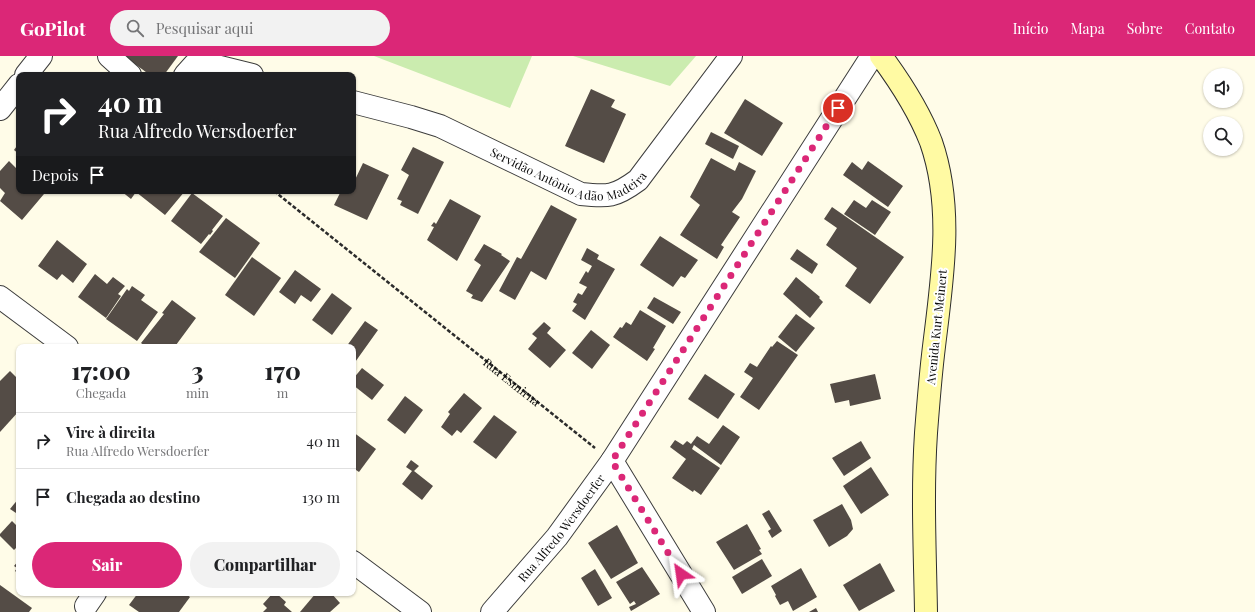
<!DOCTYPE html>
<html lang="pt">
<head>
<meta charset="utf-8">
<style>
	body { margin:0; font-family:"Playfair Display",serif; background:#f2f2f2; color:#202124; height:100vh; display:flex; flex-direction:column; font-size:15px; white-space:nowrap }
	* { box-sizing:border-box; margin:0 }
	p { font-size:13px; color:#757577 }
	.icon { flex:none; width:22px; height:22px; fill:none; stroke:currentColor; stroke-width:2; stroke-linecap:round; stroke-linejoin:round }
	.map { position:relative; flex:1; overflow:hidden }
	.details { position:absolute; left:16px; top:288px; width:340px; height:252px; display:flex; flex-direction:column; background:#fff; border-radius:8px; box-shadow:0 1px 3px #0004 }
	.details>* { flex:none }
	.guide { position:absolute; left:16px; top:16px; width:340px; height:122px; border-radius:8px; box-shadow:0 1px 3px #0004; background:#202124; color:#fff; overflow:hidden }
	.tools { position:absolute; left:1203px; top:12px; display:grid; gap:8px }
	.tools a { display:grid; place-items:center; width:40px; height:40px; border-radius:50%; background:#fff; box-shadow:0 1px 3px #0004; font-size:20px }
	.pin { position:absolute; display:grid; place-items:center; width:34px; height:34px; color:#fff; margin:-17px; border:2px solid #fff; border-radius:50%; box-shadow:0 1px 4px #0007 }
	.me { position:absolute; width:44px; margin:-22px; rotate:328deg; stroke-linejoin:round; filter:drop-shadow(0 0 3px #0008) }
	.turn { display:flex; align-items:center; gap:14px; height:84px; padding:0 16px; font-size:18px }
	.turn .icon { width:52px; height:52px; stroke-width:2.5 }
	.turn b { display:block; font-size:28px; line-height:34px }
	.then { display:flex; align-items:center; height:38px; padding:0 16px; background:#0003; gap:8px; font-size:15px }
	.eta { display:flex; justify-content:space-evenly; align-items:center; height:68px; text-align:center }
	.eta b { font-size:24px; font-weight:800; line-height:28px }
	.action { display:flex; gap:8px; margin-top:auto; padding:8px 16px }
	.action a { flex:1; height:46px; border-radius:24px; background:#db2777; color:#fff; font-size:16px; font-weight:800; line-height:46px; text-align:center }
	.action a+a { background:#f2f2f2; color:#202124 }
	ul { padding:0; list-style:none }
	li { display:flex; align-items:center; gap:12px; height:56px; padding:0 16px; border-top:1px solid #e0e0e0 }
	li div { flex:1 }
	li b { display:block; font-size:15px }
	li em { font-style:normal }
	header { display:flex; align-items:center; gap:24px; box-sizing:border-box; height:56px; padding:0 20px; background:#db2777; color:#fff }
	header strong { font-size:19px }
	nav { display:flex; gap:22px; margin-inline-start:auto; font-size:14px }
	.search { width:280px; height:36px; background:#f2f2f2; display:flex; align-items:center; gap:10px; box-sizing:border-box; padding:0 14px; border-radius:22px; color:#757577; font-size:15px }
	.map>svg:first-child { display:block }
	.green { fill:#cbecaf }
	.building { fill:#544c46 }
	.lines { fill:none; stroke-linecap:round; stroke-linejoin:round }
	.minor-casing { stroke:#3d3d3d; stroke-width:24 }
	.secondary-casing { stroke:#2c2c2c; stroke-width:24 }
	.path { stroke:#2c2c2c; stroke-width:2.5; stroke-dasharray:4 2; stroke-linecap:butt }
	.minor { stroke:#fff; stroke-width:22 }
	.secondary { stroke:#fffaa3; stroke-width:22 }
	.route { stroke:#db2777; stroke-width:7; stroke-dasharray:0 12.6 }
	.labels { text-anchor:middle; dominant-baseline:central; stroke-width:4; stroke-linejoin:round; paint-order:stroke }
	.street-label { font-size:12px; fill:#0a0a0a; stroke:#fff }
</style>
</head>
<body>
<header>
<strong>GoPilot</strong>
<div class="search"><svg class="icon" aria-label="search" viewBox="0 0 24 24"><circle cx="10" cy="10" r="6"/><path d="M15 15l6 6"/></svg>Pesquisar aqui</div>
<nav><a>Início</a><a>Mapa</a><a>Sobre</a><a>Contato</a></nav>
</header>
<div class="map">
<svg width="1255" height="556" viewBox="0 0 1255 556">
	<rect width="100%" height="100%" fill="#fffce8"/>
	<g class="green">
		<polygon points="374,0 532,0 510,52"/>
		<polygon points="573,0 696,0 670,30"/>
	</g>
	<g class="building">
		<polygon points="124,0 178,0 164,19 150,19"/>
		<polygon points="591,33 615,44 611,51 626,58 604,107 565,90"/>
		<polygon points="745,43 783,67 762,100 724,77"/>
		<polygon points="711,76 739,90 733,103 705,88"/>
		<polygon points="19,87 19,98 14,94"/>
		<polygon points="413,91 444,106 418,158 400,149 402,145 397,143 409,119 401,114"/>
		<polygon points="711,102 735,115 739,106 756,115 742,143 732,156 740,161 721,189 724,191 717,203 680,179 700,149 690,141"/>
		<polygon points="9,105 19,115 19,135 41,135 44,138 22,164 0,145 5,137 0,132 0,115"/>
		<polygon points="868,105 903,130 888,151 843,119 852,106 862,114"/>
		<polygon points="363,107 389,119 367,164 334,149 341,135 353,135 353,128"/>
		<polygon points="121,135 185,135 165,159 136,136 131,143"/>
		<polygon points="192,137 223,160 212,174 213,175 210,179 209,178 201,188 171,165"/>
		<polygon points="450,143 481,160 457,205 427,184 434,171 431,170 434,166 436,168"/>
		<polygon points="854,144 866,152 872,144 891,156 875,179 844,158"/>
		<polygon points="551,149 577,163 546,224 531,215 515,244 499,235 517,201 521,203"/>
		<polygon points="832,151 904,201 870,248 845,230 857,212 826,189 837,172 824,163"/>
		<polygon points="226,162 260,187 235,222 199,196"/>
		<polygon points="660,180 698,204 685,222 681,220 673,231 640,209"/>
		<polygon points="57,184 87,208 73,227 62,218 57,224 38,210"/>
		<polygon points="484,188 502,198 501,199 510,205 482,246 471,242 473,239 466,235 481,209 474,204"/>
		<polygon points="587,192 599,199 597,203 615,213 585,264 572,255 577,248 573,246 578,237 582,239 587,231 579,227 586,215 588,217 592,210 581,204"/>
		<polygon points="797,193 818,208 812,218 790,203"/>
		<polygon points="252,201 281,222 254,260 225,239"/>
		<polygon points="295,214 321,233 311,246 301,239 295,248 279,236"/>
		<polygon points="95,218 107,228 113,221 125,230 118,238 121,240 106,262 78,241"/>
		<polygon points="796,221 820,241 819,242 823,246 810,262 783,238"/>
		<polygon points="132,230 145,239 141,244 158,256 137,285 106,263 127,233 129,235"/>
		<polygon points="332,237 352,252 332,279 312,264"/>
		<polygon points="654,241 681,256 673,268 647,252"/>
		<polygon points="172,244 196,262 176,289 179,291 146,291 141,287 164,258 162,257"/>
		<polygon points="640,254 666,270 653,292 655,293 647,305 613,281 620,271 622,272 626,266 631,269"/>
		<polygon points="796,258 815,272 796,296 778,281"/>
		<polygon points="365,265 378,274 353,309 353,291 346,291"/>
		<polygon points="544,266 551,272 547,277 566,294 550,312 528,293 537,282 532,278"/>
		<polygon points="591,274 610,289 592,313 572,297"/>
		<polygon points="777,285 798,299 759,354 740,341 753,322 744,316 750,307 757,311 771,290 772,291"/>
		<polygon points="362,312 384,329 372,344 353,329 353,323"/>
		<polygon points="10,315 19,324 19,355 0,376 0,325"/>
		<polygon points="705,318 735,338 718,363 688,343"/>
		<polygon points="875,318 881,343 850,350 849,344 835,347 830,328"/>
		<polygon points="464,337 482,352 461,377 457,374 452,380 441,371 450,358 448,356"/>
		<polygon points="405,340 423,354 405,378 387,364"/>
		<polygon points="494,359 517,376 496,403 473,386"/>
		<polygon points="723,369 740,381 721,409 694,389 692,393 720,412 701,439 694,434 693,436 672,422 686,403 670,391 675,384 683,389 687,385 691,388 697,380 709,388"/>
		<polygon points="353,376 376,393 359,416 353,412"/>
		<polygon points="861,385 871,402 844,420 832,402"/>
		<polygon points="411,404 419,410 414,415 433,430 422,444 402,428 412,415 406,411"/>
		<polygon points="871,411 889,439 861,458 843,430"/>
		<polygon points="19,442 19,459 10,453"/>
		<polygon points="842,448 851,464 853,473 847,480 829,491 813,464"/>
		<polygon points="769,454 782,475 772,482 768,475 771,473 762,458"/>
		<polygon points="12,465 19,472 19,489 14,494 0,480 0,478"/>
		<polygon points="747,468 761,493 759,494 762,498 734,514 716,486"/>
		<polygon points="617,469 638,507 611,523 588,487"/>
		<polygon points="762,503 772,520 742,538 732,521"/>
		<polygon points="19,504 19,518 15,515 17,512 14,510"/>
		<polygon points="880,507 895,535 859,555 843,529"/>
		<polygon points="642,511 660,538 631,555 629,551 636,548 634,545 630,548 616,526"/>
		<polygon points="801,512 817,541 793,555 788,545 780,549 775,540 776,539 771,530"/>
		<polygon points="595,513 612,542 598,550 581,522"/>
		<polygon points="0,529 32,552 29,556 0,556"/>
		<polygon points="138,537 185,537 190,541 179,556 139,556 129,549"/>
		<polygon points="273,537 276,537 286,546 284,549 292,556 263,556 267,552 263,548"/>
		<polygon points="316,537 331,537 340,547 330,556 300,556"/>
		<polygon points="816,552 818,556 809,556"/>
	</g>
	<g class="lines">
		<g class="minor-casing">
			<g id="minor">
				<polyline points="109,0 130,19"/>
				<polyline points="26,19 41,0"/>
				<polyline points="185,19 194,9 200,6 252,19"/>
				<path id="s2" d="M353 46 411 61 440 70 581 138C608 141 615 141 638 124L731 0"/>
				<polyline points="0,53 19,29"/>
				<polyline points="0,241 67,291"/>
				<polyline points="612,405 704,556"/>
				<polyline points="353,506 420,556"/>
				<polyline points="86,550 95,537"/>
				<path id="s3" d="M492 556 557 481 612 405 872 0"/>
			</g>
		</g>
		<g class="secondary-casing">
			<path id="secondary" d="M881 0C901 27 919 55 931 86 955 155 941 229 933 299 930 325 928 351 926 377 922 437 925 497 926 556"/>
		</g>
		<path class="path" id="s1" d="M274 135 595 392"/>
		<use href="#minor" class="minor"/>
		<use href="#secondary" class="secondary"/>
	</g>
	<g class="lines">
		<polyline class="route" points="681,518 612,405 838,52"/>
	</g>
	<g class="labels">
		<g class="street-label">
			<text stroke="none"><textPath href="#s2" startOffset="232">Servidão Antônio Adão Madeira</textPath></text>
			<text transform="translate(936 271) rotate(-84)">Avenida Kurt Meinert</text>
			<text stroke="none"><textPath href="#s1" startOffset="305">Rua Esmirna</textPath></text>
			<text stroke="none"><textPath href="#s3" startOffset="109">Rua Alfredo Wersdoerfer</textPath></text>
		</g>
	</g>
</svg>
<div class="tools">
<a><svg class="icon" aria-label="sound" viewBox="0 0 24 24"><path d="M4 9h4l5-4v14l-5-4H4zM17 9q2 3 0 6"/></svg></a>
<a><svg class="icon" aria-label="search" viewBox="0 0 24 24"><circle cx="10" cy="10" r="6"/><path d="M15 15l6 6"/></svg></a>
</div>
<div class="pin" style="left:838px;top:52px;background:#d93025"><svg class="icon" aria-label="arrive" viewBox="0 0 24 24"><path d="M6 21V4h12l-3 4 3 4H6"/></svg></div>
<svg class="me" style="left:681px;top:518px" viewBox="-20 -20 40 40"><path d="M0-17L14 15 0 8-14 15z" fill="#db2777" stroke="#fff" stroke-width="4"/></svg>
<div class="guide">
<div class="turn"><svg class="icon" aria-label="right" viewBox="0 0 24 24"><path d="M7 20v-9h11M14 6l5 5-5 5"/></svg><div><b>40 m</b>Rua Alfredo Wersdoerfer</div></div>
<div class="then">Depois<svg class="icon" aria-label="arrive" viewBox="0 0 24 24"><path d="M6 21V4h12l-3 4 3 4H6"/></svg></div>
</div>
<section class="details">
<div class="eta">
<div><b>17:00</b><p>Chegada</p></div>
<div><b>3</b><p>min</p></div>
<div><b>170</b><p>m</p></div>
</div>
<ul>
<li><svg class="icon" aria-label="right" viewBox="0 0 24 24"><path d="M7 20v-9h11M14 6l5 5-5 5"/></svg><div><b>Vire à direita</b><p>Rua Alfredo Wersdoerfer</p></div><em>40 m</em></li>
<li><svg class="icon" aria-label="arrive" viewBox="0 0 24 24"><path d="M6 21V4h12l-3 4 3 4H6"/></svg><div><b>Chegada ao destino</b></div><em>130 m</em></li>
</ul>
<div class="action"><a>Sair</a><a>Compartilhar</a></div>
</section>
</div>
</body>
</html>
